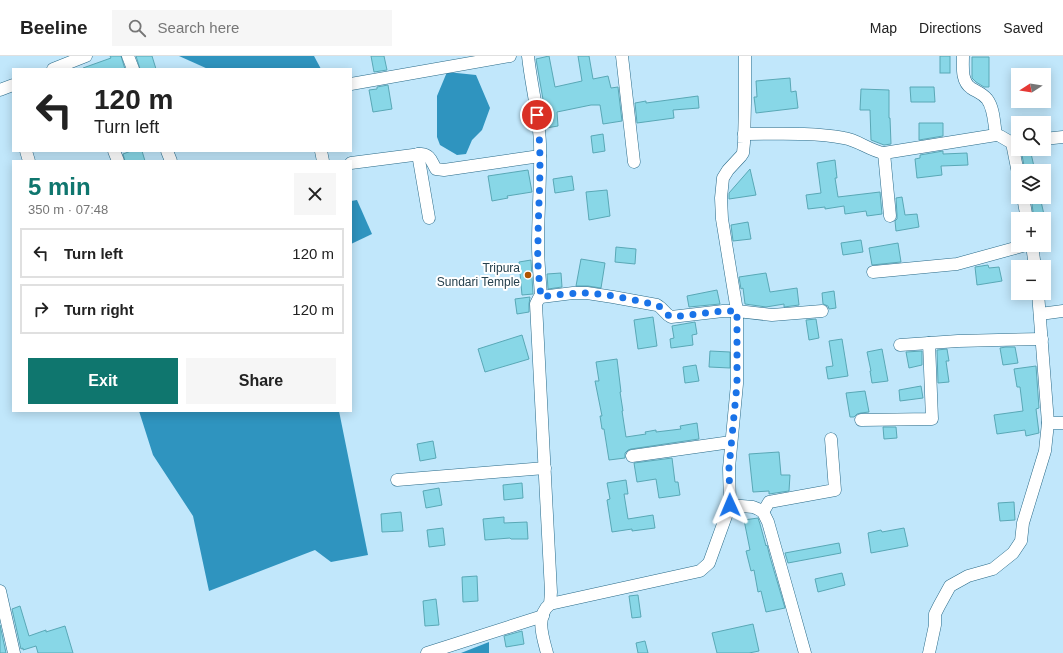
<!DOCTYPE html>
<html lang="en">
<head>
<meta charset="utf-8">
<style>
	body { margin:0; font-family:Helvetica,sans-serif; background:#f6f6f6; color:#222; height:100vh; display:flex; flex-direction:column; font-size:15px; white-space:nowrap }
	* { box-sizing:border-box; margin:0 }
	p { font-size:13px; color:#767676 }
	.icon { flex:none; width:22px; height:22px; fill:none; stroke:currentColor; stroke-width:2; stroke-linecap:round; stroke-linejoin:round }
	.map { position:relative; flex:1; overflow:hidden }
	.details { position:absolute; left:12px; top:104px; width:340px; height:252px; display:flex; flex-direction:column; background:#fff; border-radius:0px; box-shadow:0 2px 10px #0003 }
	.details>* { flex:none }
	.banner { position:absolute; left:12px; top:12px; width:340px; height:84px; border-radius:0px; box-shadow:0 2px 10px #0003; background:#fff; color:#222; overflow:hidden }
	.needle { width:26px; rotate:258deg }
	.tools { position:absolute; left:1011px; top:12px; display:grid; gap:8px }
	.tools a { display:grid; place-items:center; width:40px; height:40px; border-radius:0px; background:#fff; box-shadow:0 2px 10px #0003; font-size:20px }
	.pin { position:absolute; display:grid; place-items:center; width:34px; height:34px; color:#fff; margin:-17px; border:2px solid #fff; border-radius:50%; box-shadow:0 1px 4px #0007 }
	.me { position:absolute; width:44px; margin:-22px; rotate:359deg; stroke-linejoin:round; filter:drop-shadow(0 0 3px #0008) }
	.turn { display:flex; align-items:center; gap:14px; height:84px; padding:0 16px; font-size:18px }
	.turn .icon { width:52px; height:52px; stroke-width:2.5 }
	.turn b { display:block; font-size:28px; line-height:34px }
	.round { display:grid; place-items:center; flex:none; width:42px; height:42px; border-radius:0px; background:#f6f6f6 }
	.overview { display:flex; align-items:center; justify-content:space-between; height:68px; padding:0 16px }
	h1 { font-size:24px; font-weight:800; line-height:30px; color:#0f766e }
	.action { display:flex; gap:8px; margin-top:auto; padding:8px 16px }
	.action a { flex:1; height:46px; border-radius:0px; background:#0f766e; color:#fff; font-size:16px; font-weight:800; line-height:46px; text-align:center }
	.action a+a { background:#f6f6f6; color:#222 }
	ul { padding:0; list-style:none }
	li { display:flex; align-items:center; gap:12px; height:50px; margin:0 8px 6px; padding:0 8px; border:2px solid #e0e0e0; border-radius:0px }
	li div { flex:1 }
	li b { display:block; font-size:15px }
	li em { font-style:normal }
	header { display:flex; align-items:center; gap:24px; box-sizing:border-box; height:56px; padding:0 20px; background:#fff; border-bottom:1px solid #e0e0e0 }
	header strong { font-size:19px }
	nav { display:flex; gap:22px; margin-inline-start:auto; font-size:14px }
	.search { width:280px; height:36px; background:#f6f6f6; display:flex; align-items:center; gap:10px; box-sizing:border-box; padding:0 14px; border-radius:0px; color:#767676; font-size:15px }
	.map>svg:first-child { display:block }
	.water { fill:#2f94bf }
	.building { fill:#88d7e7; stroke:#59a8b6 }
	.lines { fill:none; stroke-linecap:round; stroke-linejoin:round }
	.minor-casing { stroke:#296a88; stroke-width:13 }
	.minor { stroke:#fff; stroke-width:12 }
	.route { stroke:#1a73e8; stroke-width:7; stroke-dasharray:0 12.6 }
	.poi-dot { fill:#b05300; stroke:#fff; stroke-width:1.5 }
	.labels { text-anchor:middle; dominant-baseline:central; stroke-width:4; stroke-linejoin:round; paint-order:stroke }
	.poi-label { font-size:12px; fill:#26414e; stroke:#fff; text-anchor:end }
</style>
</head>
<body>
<header>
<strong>Beeline</strong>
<div class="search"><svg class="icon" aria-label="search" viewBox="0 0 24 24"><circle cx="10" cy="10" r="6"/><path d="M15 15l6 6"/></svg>Search here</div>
<nav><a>Map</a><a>Directions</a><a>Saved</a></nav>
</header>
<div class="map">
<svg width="1063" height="597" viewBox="0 0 1063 597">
	<rect width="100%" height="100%" fill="#c1e7fb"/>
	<g class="water">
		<polygon points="179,0 314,0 321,13 208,13"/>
		<polygon points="447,16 476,19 490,52 482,74 472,84 466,98 457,99 440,89 437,81 437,40"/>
		<polygon points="357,144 372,178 351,188 351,145"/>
		<polygon points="139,355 339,355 368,499 331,506 315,494 209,535 193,460 153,399"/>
		<polygon points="489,586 489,597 461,597"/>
	</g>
	<g class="building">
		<polygon points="110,0 121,0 125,13 84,13 83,12 111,2"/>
		<polygon points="136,0 152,0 156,13 140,13"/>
		<polygon points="371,0 384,0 387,14 374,16"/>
		<polygon points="549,0 555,31 582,25 578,0 589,0 593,23 608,20 611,32 618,31 622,65 603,68 600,49 591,49 557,56 558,70 546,72 545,55 536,3"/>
		<rect x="940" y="0" width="10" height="17"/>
		<polygon points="972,1 989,1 989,31 984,31 976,26 972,22"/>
		<polygon points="790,22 791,36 796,35 798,52 756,57 754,41 757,41 756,25"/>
		<polygon points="388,29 392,53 373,56 369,34 377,33 377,31"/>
		<polygon points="910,31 934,31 935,46 911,46"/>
		<polygon points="861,33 889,34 889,62 890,62 891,88 884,89 871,84 870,54 860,54"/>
		<polygon points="698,40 699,52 673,54 674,62 637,67 635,47 646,45 646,47"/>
		<polygon points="919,67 943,67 943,80 919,84"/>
		<polygon points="603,78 605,95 593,97 591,80"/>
		<polygon points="1023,93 1030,93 1035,115 1025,115 1021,94"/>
		<polygon points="131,95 142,95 145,105 125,105 123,98"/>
		<polygon points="943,95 943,98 967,97 968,109 941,110 942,119 917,122 915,103 920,102 920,99"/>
		<polygon points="835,104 837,122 835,122 838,141 880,136 882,158 867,160 866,155 845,158 844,150 825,153 825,151 808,153 806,139 821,137 817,107"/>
		<polygon points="750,113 756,139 729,143 729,137"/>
		<polygon points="528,114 532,136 507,140 508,142 492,145 488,120"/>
		<polygon points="572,120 574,134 555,137 553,123"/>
		<polygon points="607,134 610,160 589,164 586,136"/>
		<polygon points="902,141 905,159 917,158 919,171 896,175 895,165 897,163 897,159 896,142"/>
		<polygon points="1031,141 1040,141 1045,163 1034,163"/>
		<polygon points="748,166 751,183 733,185 731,169"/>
		<polygon points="861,184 863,196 843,199 841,187"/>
		<polygon points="898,187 901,206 872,209 869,192"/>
		<polygon points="616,191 636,193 635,208 615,206"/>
		<polygon points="581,203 605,207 601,232 588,230 576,230"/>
		<polygon points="531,204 533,238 522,239 519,206"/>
		<polygon points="988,209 989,212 999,211 1002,225 977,229 975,211"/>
		<polygon points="561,217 562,231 548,233 547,218"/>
		<polygon points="766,217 770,236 797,232 799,249 784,251 784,248 766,251 745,248 743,232 741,233 739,221"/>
		<polygon points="717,234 720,248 689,251 687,240"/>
		<polygon points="834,235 836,252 829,253 828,250 823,248 822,237"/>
		<polygon points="530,241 529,248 529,256 517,258 515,243"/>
		<polygon points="653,261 657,290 638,293 634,264"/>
		<polygon points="816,263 819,282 809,284 806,264"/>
		<polygon points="695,266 697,278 692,279 693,289 671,292 670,283 674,282 672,270"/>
		<polygon points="522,279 529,303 485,316 478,293"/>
		<polygon points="842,283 848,320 828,323 826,311 833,310 829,285"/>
		<polygon points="1006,291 1015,291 1018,307 1003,309 1000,292"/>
		<polygon points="882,293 888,325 872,327 870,315 871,315 867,296"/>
		<polygon points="947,293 949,305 946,305 949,326 938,327 937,294"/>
		<polygon points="710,295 730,296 730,312 709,311"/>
		<polygon points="922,295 922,309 909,312 906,296"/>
		<polygon points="617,303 621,336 620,336 623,355 622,355 626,381 646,378 645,376 656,374 656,376 681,373 680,370 697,367 699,383 631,393 628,394 625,397 625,402 609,404 604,373 602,373 600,360 602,360 595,325 599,325 596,306"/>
		<polygon points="696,309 699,325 685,327 683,311"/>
		<polygon points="1036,310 1039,352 1036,353 1039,377 1026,380 1025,374 997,378 994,359 1023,355 1020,331 1017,331 1014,313"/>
		<polygon points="921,330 923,342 900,345 899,334"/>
		<polygon points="865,335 869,356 861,357 857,358 854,361 850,361 846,337"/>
		<polygon points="883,371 896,371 897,382 884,383"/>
		<polygon points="433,385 436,402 420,405 417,388"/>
		<polygon points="779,396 781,419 790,419 789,435 769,438 769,435 753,436 749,398"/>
		<polygon points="672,402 675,426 678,426 680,439 659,442 656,423 637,426 634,407"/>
		<polygon points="626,424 628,438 624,438 628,463 653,459 655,472 632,475 632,473 612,476 607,444 610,443 607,427"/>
		<polygon points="522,427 523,442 504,444 503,429"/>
		<polygon points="439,432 442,449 426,452 423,435"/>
		<polygon points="1014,446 1015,464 1000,465 998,447"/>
		<polygon points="401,456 403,475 382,476 381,458"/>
		<polygon points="504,461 504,467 527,466 528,483 511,483 510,482 485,484 483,463"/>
		<polygon points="758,462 760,468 766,490 767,489 770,501 785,552 766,556 761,535 758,536 754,514 751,515 746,495 750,494 744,464"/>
		<polygon points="443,472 445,489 429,491 427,474"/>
		<polygon points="904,472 908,490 871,497 868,477 881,474 882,476"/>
		<polygon points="839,487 841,497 788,507 785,497"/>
		<polygon points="842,517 845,529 818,536 815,523"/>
		<polygon points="477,520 478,545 463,546 462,521"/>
		<polygon points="638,539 641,561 632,562 629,540"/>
		<polygon points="436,543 439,569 425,570 423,545"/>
		<polygon points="20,550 29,580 46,574 46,576 65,570 73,597 38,597 36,590 23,594 23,592 21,593 12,553"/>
		<polygon points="753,568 759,595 749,597 717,597 712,577"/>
		<polygon points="0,569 6,597 0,597"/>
		<polygon points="522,575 524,588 506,591 504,580"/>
		<polygon points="645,585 648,597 638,597 636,587"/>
	</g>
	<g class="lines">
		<g class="minor-casing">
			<g id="minor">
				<polyline points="128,0 133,13"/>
				<path d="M528 0C531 29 539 58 540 88 541 121 538 155 538 189 538 206 540 223 541 241"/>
				<polyline points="622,0 634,106"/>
				<path d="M963 0C963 11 961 25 971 32 977 36 982 37 987 43 994 52 994 67 996 79"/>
				<polyline points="53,13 86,0"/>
				<polyline points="351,28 510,0"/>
				<polyline points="0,34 13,29"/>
				<path d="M744 78C777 78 811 76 844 82 858 84 870 95 884 97L996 79 1000 80 1012 87 1018 117"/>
				<polyline points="1044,83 1063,81"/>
				<polyline points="26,95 29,105"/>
				<polyline points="114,95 118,105"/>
				<polyline points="167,95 171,105"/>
				<polyline points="321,95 323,105"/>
				<polyline points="884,97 890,160"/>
				<polyline points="418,98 429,162"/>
				<path d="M351 107 421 98C431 99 431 105 436 113L444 114 540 100"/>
				<polyline points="1023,141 1027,163"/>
				<polyline points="1032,189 1035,211"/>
				<polyline points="873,216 957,208 1026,189"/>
				<polyline points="1040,258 1063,255"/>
				<polyline points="900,289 958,285 1042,283"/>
				<polyline points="861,364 932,363 929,287"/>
				<polyline points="1048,367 1063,367"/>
				<polyline points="632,400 731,386"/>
				<polyline points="397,424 545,412"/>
				<polyline points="730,449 729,412 737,328 737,255 772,259 822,255"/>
				<polyline points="763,456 769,446 835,434 831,383"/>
				<polyline points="0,535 14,597"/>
				<polyline points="550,548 700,515 709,507 730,449 753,451 758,453 763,456 768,466 789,540 805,597"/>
				<polyline points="427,597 543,560"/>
				<path d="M547 597C543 582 535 560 550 548L551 536 536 248 539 242 541 241 573 237H587L613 241 657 249C663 252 665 258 671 261L723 255H737L722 163 721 142 723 122 728 114 741 100 743 97 744 87 745 47V0"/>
				<polyline points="929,597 935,569 935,558 939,550 950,530 968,520 993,513 1013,497 1021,485 1023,467 1045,395 1048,367 1038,237"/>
			</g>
		</g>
		<use href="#minor" class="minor"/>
	</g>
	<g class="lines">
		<path class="route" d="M537 59C543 102 538 145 538 188 537 206 539 223 541 241 556 239 571 237 585 237 609 238 634 244 657 249 663 252 665 258 671 261L723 255H737V328L729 412 730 449"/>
	</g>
	<circle class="poi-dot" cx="528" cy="219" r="4"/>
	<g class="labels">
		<g class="poi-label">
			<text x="520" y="212">Tripura<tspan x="520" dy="14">Sundari Temple</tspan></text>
		</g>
	</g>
</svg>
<div class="tools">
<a><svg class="needle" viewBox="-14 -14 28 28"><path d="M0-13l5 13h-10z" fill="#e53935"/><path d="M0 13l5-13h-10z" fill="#767676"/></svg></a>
<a><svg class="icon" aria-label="search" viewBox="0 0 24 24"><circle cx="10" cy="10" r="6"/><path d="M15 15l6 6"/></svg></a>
<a><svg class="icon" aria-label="layers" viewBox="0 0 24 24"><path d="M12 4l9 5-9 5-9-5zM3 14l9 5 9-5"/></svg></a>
<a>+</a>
<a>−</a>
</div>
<div class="pin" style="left:537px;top:59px;background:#d93025"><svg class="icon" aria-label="arrive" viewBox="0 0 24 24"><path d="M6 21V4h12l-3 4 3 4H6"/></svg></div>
<svg class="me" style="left:730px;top:449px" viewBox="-20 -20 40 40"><path d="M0-17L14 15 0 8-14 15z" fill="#1a73e8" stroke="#fff" stroke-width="4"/></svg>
<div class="banner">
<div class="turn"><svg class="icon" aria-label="left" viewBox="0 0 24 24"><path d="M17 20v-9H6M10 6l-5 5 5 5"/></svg><div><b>120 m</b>Turn left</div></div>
</div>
<section class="details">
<div class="overview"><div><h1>5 min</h1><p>350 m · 07:48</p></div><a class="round"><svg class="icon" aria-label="close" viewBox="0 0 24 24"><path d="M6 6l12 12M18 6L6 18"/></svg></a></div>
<ul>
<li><svg class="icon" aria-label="left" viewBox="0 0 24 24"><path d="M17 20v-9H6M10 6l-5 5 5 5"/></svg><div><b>Turn left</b></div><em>120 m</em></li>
<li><svg class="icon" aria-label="right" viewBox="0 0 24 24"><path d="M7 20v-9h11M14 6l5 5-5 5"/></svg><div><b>Turn right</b></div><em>120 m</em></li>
</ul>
<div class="action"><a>Exit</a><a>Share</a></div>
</section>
</div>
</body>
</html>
